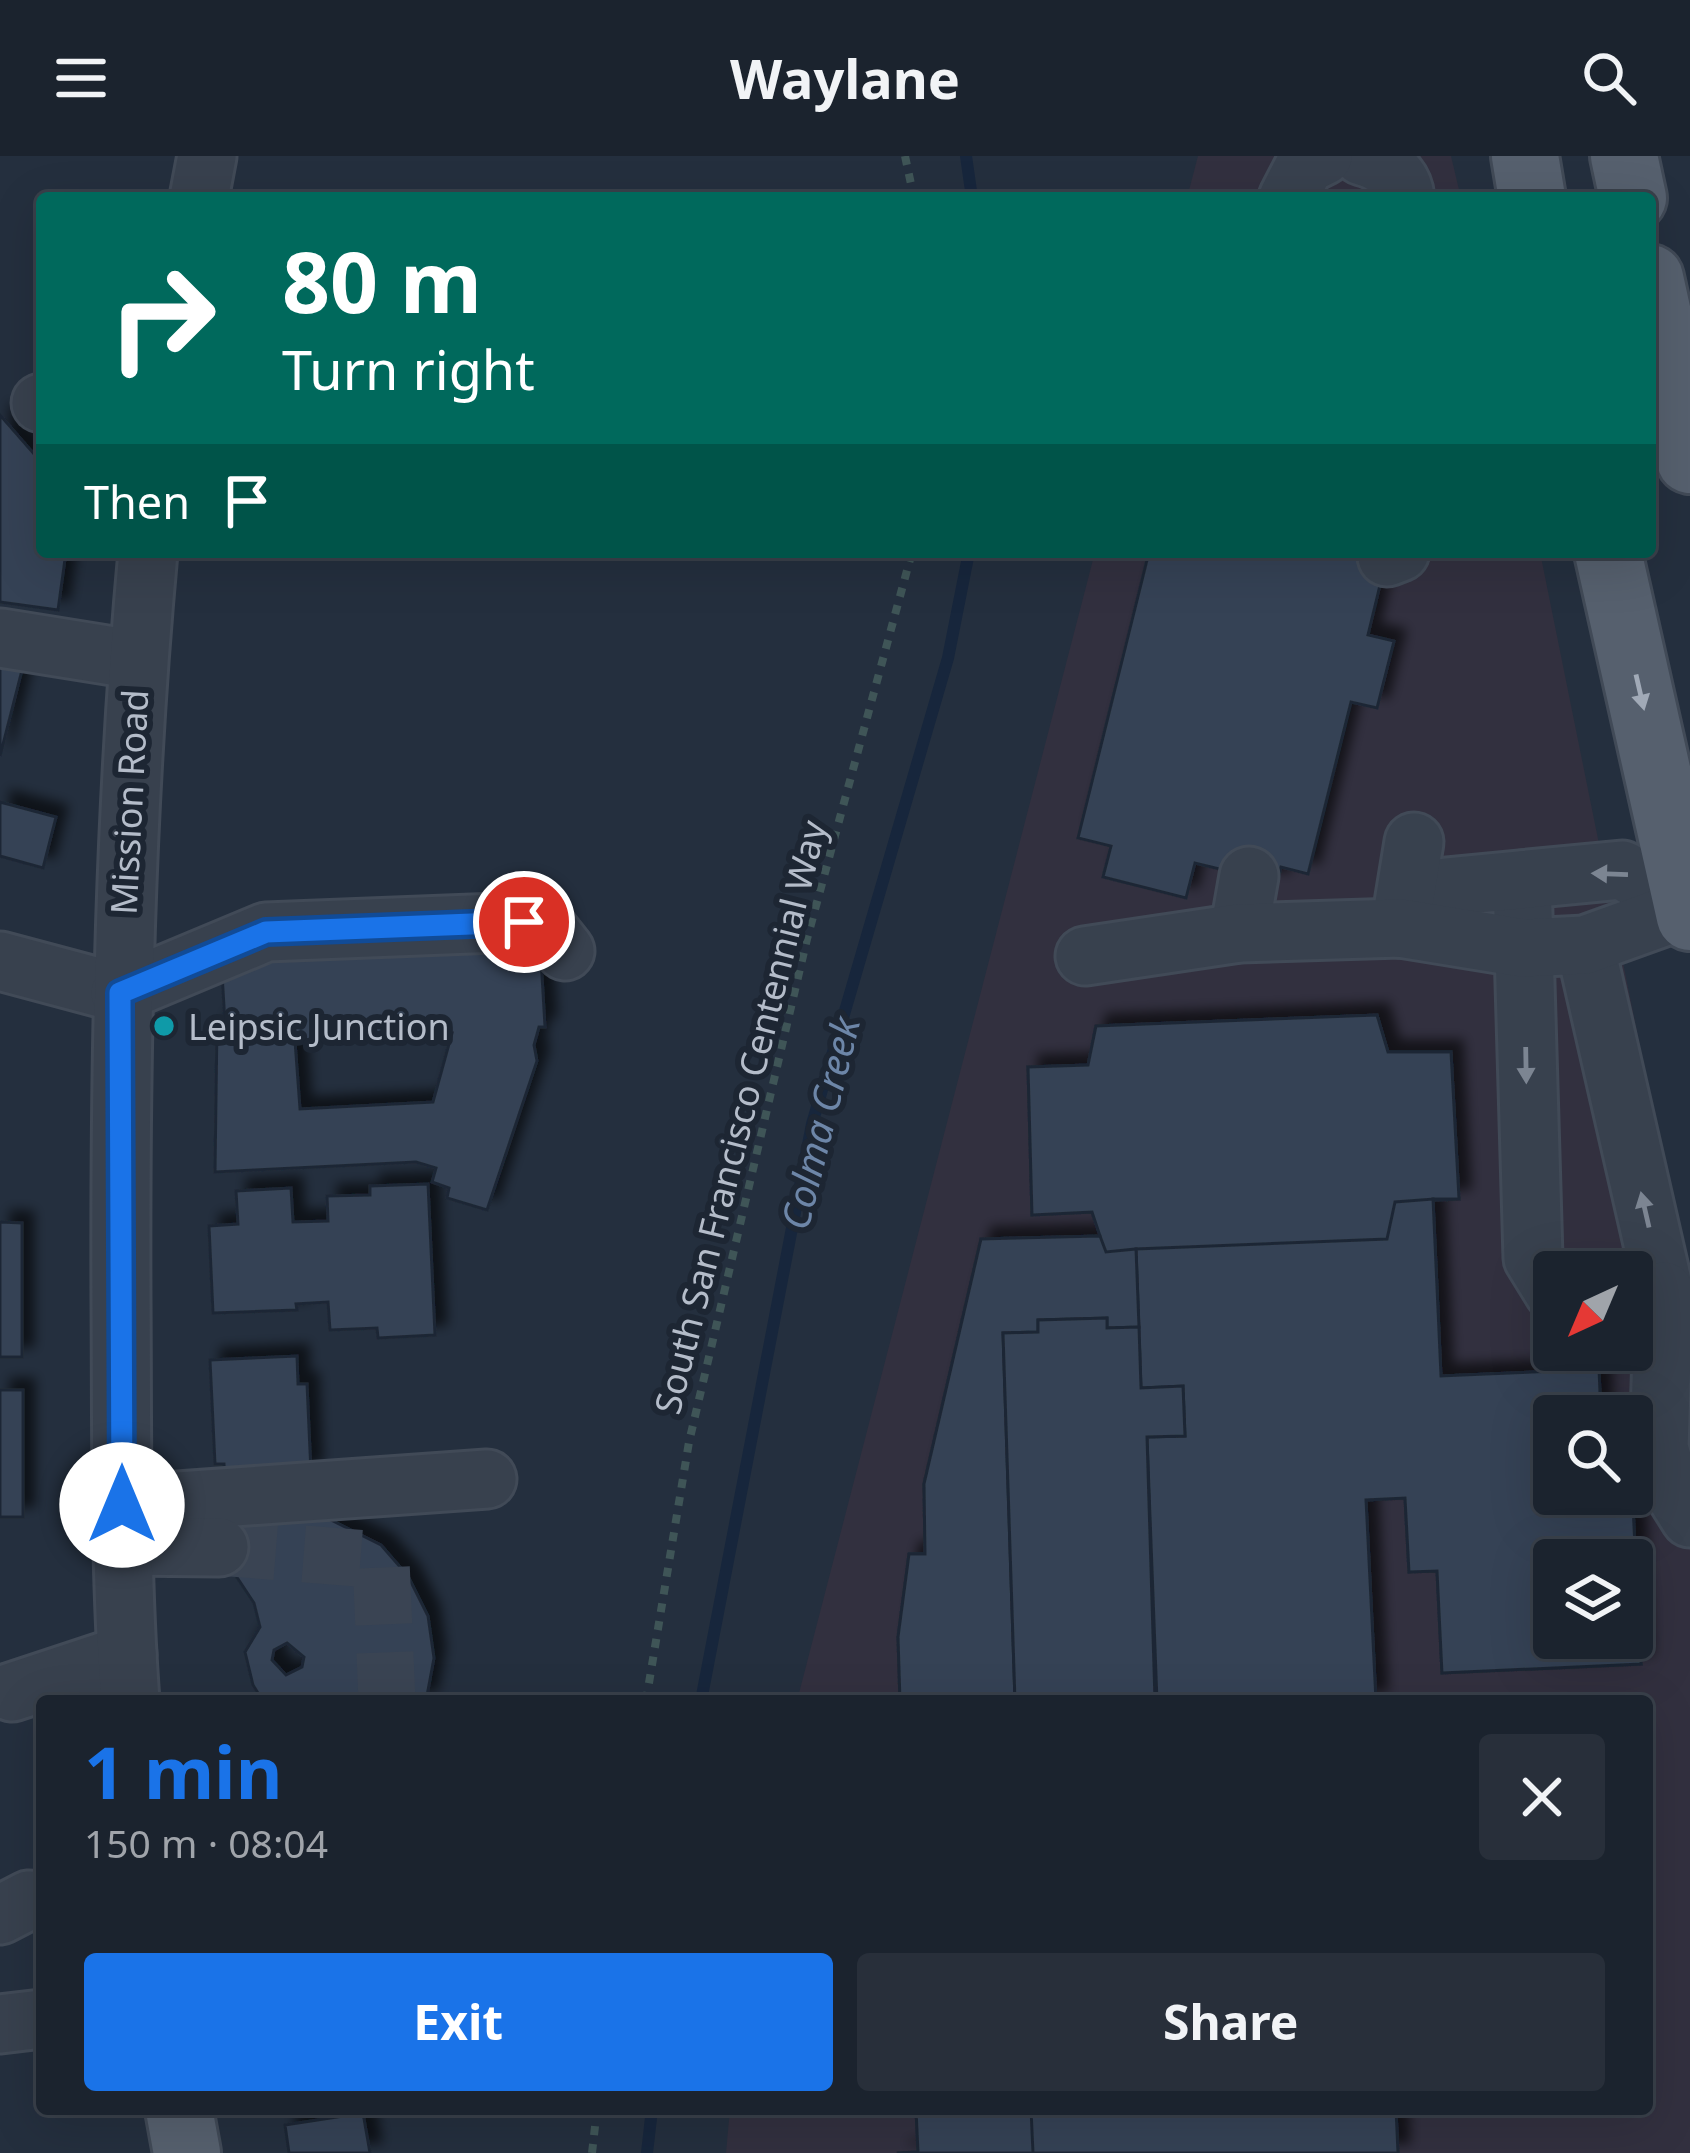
<!DOCTYPE html>
<html lang="en">
<head>
<meta charset="utf-8">
<style>
	body { margin:0; font-family:"Noto Sans",sans-serif; background:#282f3a; color:#f1f3f6; height:100vh; display:flex; flex-direction:column; font-size:45px; white-space:nowrap }
	* { box-sizing:border-box; margin:0 }
	p { font-size:39px; color:#a0a4aa }
	.icon { flex:none; width:66px; height:66px; fill:none; stroke:currentColor; stroke-width:2; stroke-linecap:round; stroke-linejoin:round }
	.map { position:relative; flex:1; overflow:hidden }
	.sheet { position:absolute; left:36px; top:1539px; width:1617px; height:420px; display:flex; flex-direction:column; background:#1b232e; border-radius:12px; box-shadow:0 12px 48px #0002,0 0 0 3px #39404a }
	.sheet>* { flex:none }
	.guide { position:absolute; left:36px; top:36px; width:1620px; height:366px; border-radius:12px; box-shadow:0 12px 48px #0002,0 0 0 3px #39404a; background:#00695c; color:#fff; overflow:hidden }
	.needle { width:78px; rotate:224deg }
	.tools { position:absolute; left:1533px; top:1095px; display:grid; gap:24px }
	.tools a { display:grid; place-items:center; width:120px; height:120px; border-radius:12px; background:#1b232e; box-shadow:0 12px 48px #0002,0 0 0 3px #39404a; font-size:60px }
	.pin { position:absolute; display:grid; place-items:center; width:102px; height:102px; color:#fff; margin:-51px; border:6px solid #fff; border-radius:50%; box-shadow:0 3px 12px #0007 }
	.me { position:absolute; width:132px; margin:-66px; rotate:0deg; stroke-linejoin:round; filter:drop-shadow(0 0 9px #0008) }
	.turn { display:flex; align-items:center; gap:42px; height:252px; padding:0 48px; font-size:54px }
	.turn .icon { width:156px; height:156px; stroke-width:2.5 }
	.turn b { display:block; font-size:84px; line-height:102px }
	.then { display:flex; align-items:center; height:114px; padding:0 48px; background:#0003; gap:24px; font-size:45px }
	.round { display:grid; place-items:center; flex:none; width:126px; height:126px; border-radius:12px; background:#282f3a }
	.summary { display:flex; align-items:center; justify-content:space-between; height:204px; padding:0 48px }
	h1 { font-size:72px; font-weight:700; line-height:90px; color:#1a73e8 }
	.button { display:flex; gap:24px; margin-top:auto; padding:24px 48px }
	.button a { flex:1; height:138px; border-radius:12px; background:#1a73e8; color:#fff; font-size:48px; font-weight:700; line-height:138px; text-align:center }
	.button a+a { background:#282f3a; color:#f1f3f6 }
	header { display:flex; justify-content:space-between; align-items:center; height:156px; padding:0 48px; background:#1b232e; font-size:54px; font-weight:700 }
	.map>svg:first-child { display:block }
	.medical { fill:#32303f; fill-rule:evenodd }
	.lines { fill:none; stroke-linecap:round; stroke-linejoin:round }
	.stream { stroke:#17263c; stroke-width:12 }
	.building { fill:#364354; stroke:#1f2835; stroke-width:3; fill-rule:evenodd; filter:url(#shadow) }
	.minor-tunnel { stroke:#3a4453; stroke-width:57; stroke-dasharray:57 28; stroke-linecap:butt }
	.minor-casing { stroke:#414a57; stroke-width:63 }
	.major-casing { stroke:#414a57; stroke-width:72 }
	.path { stroke:#3f5557; stroke-width:8; stroke-dasharray:9 9; stroke-linecap:butt }
	.minor { stroke:#38414e; stroke-width:57 }
	.major { stroke:#56606e; stroke-width:66 }
	.oneway { fill:#a1aab7 }
	.oneway2 { fill:#7c8592 }
	.route-casing { stroke:#114b97; stroke-width:30 }
	.route { stroke:#1a73e8; stroke-width:21 }
	.culture-dot { fill:#0f9aa8; stroke:#1d2633; stroke-width:4.5 }
	.labels { text-anchor:middle; dominant-baseline:central; stroke-width:12; stroke-linejoin:round; paint-order:stroke }
	.street-label { font-size:36px; fill:#b4bcc9; stroke:#1d2633 }
	.poi-label { font-size:36px; fill:#b4bcc9; stroke:#1d2633; text-anchor:start }
	.water-label { font-size:39px; font-style:italic; fill:#6d86a8; stroke:#1d2633 }
</style>
</head>
<body>
<header><svg class="icon" aria-label="menu" viewBox="0 0 24 24"><path d="M4 6h16M4 12h16M4 18h16"/></svg>Waylane<svg class="icon" aria-label="search" viewBox="0 0 24 24"><circle cx="10" cy="10" r="6"/><path d="M15 15l6 6"/></svg></header>
<div class="map">
<svg width="1690" height="1997" viewBox="0 0 1690 1997">
	<defs>
		<filter id="shadow"><feDropShadow dx="11" dy="-11" stdDeviation="6" flood-color="#0009"/></filter>
	</defs>
	<rect width="100%" height="100%" fill="#242f3e"/>
	<g class="medical">
		<polygon points="1198,0 1451,0 1461,42 1187,42"/>
		<path d="M1095 396H1540L1690 1138V1997H726L730 1953H1647V1545H797ZM1554 1116H1632V1194H1554ZM1554 1260H1632V1338H1554ZM1554 1404H1632V1482H1554Z"/>
	</g>
	<g class="lines">
		<g class="stream">
			<polyline points="966,0 972,42"/>
			<polyline points="701,1545 812,968 948,502 969,396"/>
			<polyline points="647,1997 652,1953"/>
		</g>
	</g>
	<g class="building">
		<polygon points="0,259 42,307 42,396 66,396 58,454 0,446"/>
		<polygon points="1149,396 1388,396 1368,479 1394,485 1377,552 1351,546 1308,718 1281,711 1277,727 1195,707 1186,742 1103,721 1111,690 1078,682"/>
		<polygon points="0,508 22,514 0,600"/>
		<polygon points="0,646 56,661 43,712 0,700"/>
		<path d="M540 785 545 871H539L534 889 537 905 487 1054 447 1042 449 1032 432 1026 436 1012 416 1006 215 1016 217 868 225 867 221 801ZM452 877 433 946 300 953 295 885Z"/>
		<polygon points="1377,859 1388,896 1451,896 1459,1043 1395,1046 1387,1083 1106,1096 1092,1056 1032,1059 1028,911 1088,909 1096,870"/>
		<path d="M1377 859 1388 896H1451L1459 1043H1433L1441 1220 1599 1213 1601 1260H1554V1338H1604L1605 1352 1633 1351 1641 1508 1442 1517 1437 1415 1409 1416 1405 1342 1366 1344 1376 1545H900L898 1481 909 1398H925L924 1328 981 1083 1100 1080 1092 1056 1032 1059 1028 911 1088 909 1096 870ZM1554 1404H1632V1482H1554Z"/>
		<polygon points="428,1028 435,1179 378,1182 377,1172 330,1174 328,1146 296,1148 297,1154 213,1157 209,1070 238,1068 236,1035 291,1032 293,1066 328,1065 327,1040 370,1039 370,1030"/>
		<path d="M1433 1043 1441 1220 1599 1213 1601 1260H1554V1338H1604L1605 1352 1633 1351 1641 1508 1442 1517 1437 1415 1409 1416 1405 1342 1366 1344 1376 1545H1157L1147 1281 1185 1280 1183 1230 1141 1232 1136 1093 1387 1083 1395 1046ZM1554 1404H1632V1482H1554Z"/>
		<polygon points="0,1066 22,1067 22,1201 0,1201"/>
		<polygon points="1100,1080 1106,1096 1136,1093 1139,1171 1107,1172 1107,1162 1038,1164 1038,1176 1003,1177 1015,1545 900,1545 898,1481 909,1398 925,1398 924,1328 981,1083"/>
		<polygon points="1107,1162 1107,1172 1139,1171 1141,1232 1183,1230 1185,1280 1147,1281 1155,1545 1015,1545 1003,1177 1038,1176 1038,1164"/>
		<polygon points="297,1200 298,1228 307,1228 311,1317 225,1327 224,1308 215,1308 210,1204"/>
		<rect x="0" y="1234" width="23" height="127"/>
		<path d="M323 1360 381 1389 408 1420 428 1460 434 1502 426 1545H263L253 1529 245 1496 260 1471 254 1447 211 1382 242 1367ZM287 1487 304 1501 302 1511 286 1519 272 1504 274 1494Z"/>
		<polygon points="916,1953 1031,1953 1033,1997 897,1997 918,1996"/>
		<polygon points="916,1953 1396,1953 1398,1997 897,1997 918,1996"/>
		<polygon points="1031,1953 1396,1953 1398,1997 1033,1997"/>
		<polygon points="363,1957 370,1997 289,1997 285,1969"/>
	</g>
	<g class="lines">
		<polyline class="minor-tunnel" points="219,1391 381,1404 387,1545"/>
		<g class="minor-casing">
			<g id="minor">
				<path d="M1362 0C1382 5 1403 19 1405 42"/>
				<polyline points="199,42 207,0"/>
				<polyline points="1288,42 1305,9 1323,0"/>
				<polyline points="41,247 42,247"/>
				<polyline points="1387,401 1400,396"/>
				<polyline points="1,482 138,504"/>
				<polyline points="1522,724 1533,1102 1554,1136"/>
				<polyline points="1400,772 1446,731 1622,714 1688,752"/>
				<polyline points="1400,772 1414,686"/>
				<polyline points="1239,777 1249,720"/>
				<polyline points="1585,789 1664,1135 1632,1145"/>
				<polyline points="1085,800 1239,777 1400,772 1523,792 1585,789 1688,752"/>
				<polyline points="0,805 120,837"/>
				<polyline points="120,837 266,776 524,766 546,771 565,795"/>
				<polyline points="1664,1135 1659,1292 1670,1330 1690,1362"/>
				<polyline points="122,1349 487,1323"/>
				<polyline points="123,1390 219,1391"/>
				<polyline points="12,1536 127,1498"/>
				<path d="M130 1545C120 1411 122 1277 121 1144 120 893 125 646 148 396"/>
				<polyline points="0,1759 29,1744"/>
				<polyline points="0,1868 42,1863"/>
			</g>
		</g>
		<g class="major-casing">
			<g id="major">
				<polyline points="1525,0 1532,42"/>
				<polyline points="1624,0 1633,42"/>
				<polyline points="1650,122 1690,304"/>
				<polyline points="1608,396 1690,761"/>
				<polyline points="179,1953 187,1997"/>
			</g>
		</g>
		<g class="path">
			<polyline points="905,0 914,42"/>
			<polyline points="646,1545 689,1286 807,783 912,396"/>
			<polyline points="592,1997 597,1953"/>
		</g>
		<use href="#minor" class="minor"/>
		<use href="#major" class="major"/>
	</g>
	<defs><path id="oneway-solid" d="M-6-.8H1V-3.2L6.5 0L1 3.2V.8H-6Z" transform="scale(3)"/></defs>
	<use class="oneway" href="#oneway-solid" transform="translate(1640 536) rotate(77)"/>
	<g class="oneway2">
		<use href="#oneway-solid" transform="translate(1610 718) rotate(-178)"/>
		<use href="#oneway-solid" transform="translate(1526 909) rotate(89)"/>
		<use href="#oneway-solid" transform="translate(1645 1054) rotate(-103)"/>
	</g>
	<g class="lines">
		<g class="route-casing">
			<polyline id="route" points="122,1349 120,837 266,776 524,766"/>
		</g>
		<use href="#route" class="route"/>
	</g>
	<circle class="culture-dot" cx="164" cy="870" r="12"/>
	<g class="labels">
		<g class="street-label">
			<text transform="translate(129 646) rotate(-87)">Mission Road</text>
			<text transform="translate(740 961) rotate(-76)">South San Francisco Centennial Way</text>
		</g>
		<g class="poi-label">
			<text x="188" y="870">Leipsic Junction</text>
		</g>
		<g class="water-label">
			<text transform="translate(819 967) rotate(-76)">Colma Creek</text>
		</g>
	</g>
</svg>
<div class="tools">
<a><svg class="needle" viewBox="-14 -14 28 28"><path d="M0-13l5 13h-10z" fill="#e53935"/><path d="M0 13l5-13h-10z" fill="#a0a4aa"/></svg></a>
<a><svg class="icon" aria-label="search" viewBox="0 0 24 24"><circle cx="10" cy="10" r="6"/><path d="M15 15l6 6"/></svg></a>
<a><svg class="icon" aria-label="layers" viewBox="0 0 24 24"><path d="M12 4l9 5-9 5-9-5zM3 14l9 5 9-5"/></svg></a>
</div>
<div class="pin" style="left:524px;top:766px;background:#d93025"><svg class="icon" aria-label="arrive" viewBox="0 0 24 24"><path d="M6 21V4h12l-3 4 3 4H6"/></svg></div>
<svg class="me" style="left:122px;top:1349px" viewBox="-20 -20 40 40"><circle r="19" fill="#fff"/><path d="M0-13L10 11 0 6-10 11z" fill="#1a73e8"/></svg>
<div class="guide">
<div class="turn"><svg class="icon" aria-label="right" viewBox="0 0 24 24"><path d="M7 20v-9h11M14 6l5 5-5 5"/></svg><div><b>80 m</b>Turn right</div></div>
<div class="then">Then<svg class="icon" aria-label="arrive" viewBox="0 0 24 24"><path d="M6 21V4h12l-3 4 3 4H6"/></svg></div>
</div>
<section class="sheet">
<div class="summary"><div><h1>1 min</h1><p>150 m · 08:04</p></div><a class="round"><svg class="icon" aria-label="close" viewBox="0 0 24 24"><path d="M6 6l12 12M18 6L6 18"/></svg></a></div>
<div class="button"><a>Exit</a><a>Share</a></div>
</section>
</div>
</body>
</html>
